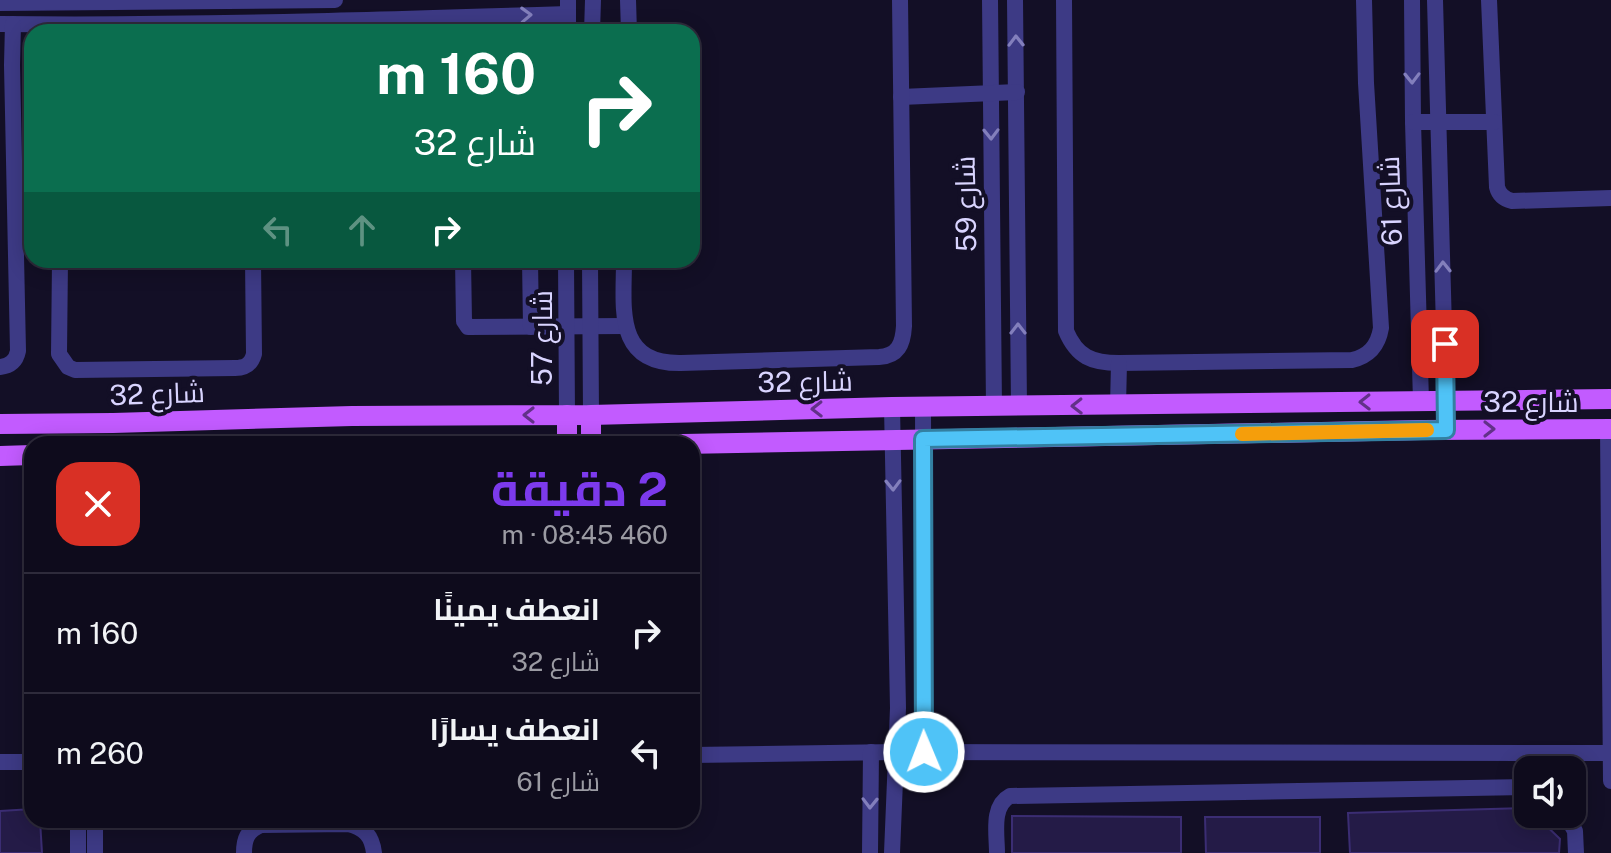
<!DOCTYPE html>
<html lang="ar">
<head>
<meta charset="utf-8">
<style>
	body { margin:0; font-family:"Public Sans",Cairo,sans-serif; background:#1c1929; color:#f1f3f6; direction:rtl; height:100vh; display:flex; flex-direction:column; font-size:30px; white-space:nowrap }
	* { box-sizing:border-box; margin:0 }
	p { font-size:26px; color:#9b9ba3 }
	.icon { flex:none; width:44px; height:44px; fill:none; stroke:currentColor; stroke-width:2; stroke-linecap:round; stroke-linejoin:round }
	.map { position:relative; flex:1; overflow:hidden; direction:ltr }
	.panel { position:absolute; left:24px; top:436px; width:676px; height:392px; display:flex; flex-direction:column; background:#0e0b1c; border-radius:24px; box-shadow:0 4px 20px #0003,0 0 0 2px #2e2b3b; direction:rtl }
	.panel>* { flex:none }
	.top-card { position:absolute; left:24px; top:24px; width:676px; height:244px; border-radius:24px; box-shadow:0 4px 20px #0003,0 0 0 2px #2e2b3b; direction:rtl; background:#0b6e4f; color:#fff; overflow:hidden }
	.fabs { position:absolute; left:1514px; top:756px; display:grid; gap:16px }
	.fabs a { display:grid; place-items:center; width:72px; height:72px; border-radius:16px; background:#0e0b1c; box-shadow:0 4px 20px #0003,0 0 0 2px #2e2b3b; font-size:40px }
	.pin { position:absolute; display:grid; place-items:center; width:68px; height:68px; color:#fff; margin:-34px; border-radius:16px; box-shadow:0 4px 12px #0006 }
	.me { position:absolute; width:88px; margin:-44px; rotate:359deg; stroke-linejoin:round; filter:drop-shadow(0 0 6px #0008) }
	.turn { display:flex; align-items:center; gap:28px; height:168px; padding:0 32px; font-size:36px }
	.turn .icon { width:104px; height:104px; stroke-width:2.5 }
	.turn b { display:block; font-size:56px; line-height:68px }
	.lanes { display:flex; align-items:center; height:76px; padding:0 32px; background:#0003; justify-content:center; gap:40px; direction:ltr }
	.lanes .off { opacity:.35 }
	.round { display:grid; place-items:center; flex:none; width:84px; height:84px; border-radius:24px; background:#1c1929 }
	.overview { display:flex; align-items:center; justify-content:space-between; height:136px; padding:0 32px }
	h1 { font-size:48px; font-weight:700; line-height:60px; color:#7c3aed }
	ul { padding:0; list-style:none }
	li { display:flex; align-items:center; gap:24px; height:120px; padding:0 32px; border-top:2px solid #2e2b3b }
	li div { flex:1 }
	li b { display:block; font-size:30px }
	li em { font-style:normal }
	.map>svg:first-child { display:block }
	.building { fill:#241b47; stroke:#3b2d73; stroke-width:2 }
	.lines { fill:none; stroke-linecap:round; stroke-linejoin:round }
	.minor { stroke:#3d3a85; stroke-width:16 }
	.major { stroke:#c25bff; stroke-width:20 }
	.oneway { stroke:#837fbc }
	.oneway2 { stroke:#623188 }
	.route-casing { stroke:#337fa1; stroke-width:20 }
	.route { stroke:#4fc3f7; stroke-width:14 }
	.slow { stroke:#f59e0b; stroke-width:14 }
	.labels { text-anchor:middle; dominant-baseline:central; stroke-width:8; stroke-linejoin:round; paint-order:stroke }
	.street-label { font-size:28px; fill:#d9d4ff; stroke:#130f26 }
</style>
</head>
<body>
<div class="map">
<svg width="1611" height="853" viewBox="0 0 1611 853">
	<rect width="100%" height="100%" fill="#130f26"/>
	<g class="building">
		<polygon points="1528,808 1528,814 1534,814 1560,839 1559,853 1350,853 1348,813"/>
		<polygon points="32,809 32,820 40,820 42,853 0,853 0,811"/>
		<polygon points="1012,816 1181,817 1181,853 1012,853"/>
		<polygon points="1205,817 1320,817 1320,853 1206,853"/>
	</g>
	<g class="lines">
		<g class="minor">
			<polyline points="628,0 629,32"/>
			<polyline points="990,0 994,407"/>
			<polyline points="1015,0 1019,407"/>
			<path d="M1064 0 1066 331C1077 357 1092 363 1119 363L1352 360C1369 356 1378 346 1381 328L1366 83 1364 0"/>
			<polyline points="1412,0 1413,122 1421,401"/>
			<polyline points="1435,0 1446,401"/>
			<path d="M1489 0 1497 187C1499 195 1504 199 1512 201L1611 198"/>
			<polyline points="0,3 335,0"/>
			<path d="M0 24C189 26 379 20 568 14"/>
			<polyline points="568,32 568,0"/>
			<polyline points="592,32 593,0"/>
			<polyline points="901,97 1017,92"/>
			<polyline points="1413,122 1494,122"/>
			<path d="M60 260 59 354 68 367 75 370 235 368C245 368 251 365 254 354L253 260"/>
			<polyline points="463,260 464,321 468,327 625,326"/>
			<polyline points="530,260 531,327"/>
			<polyline points="566,260 567,415"/>
			<polyline points="590,260 591,415"/>
			<path d="M624 260C624 308 614 364 681 363L879 357C898 356 903 344 904 326L900 0"/>
			<path d="M0 367C10 366 16 361 18 351L12 65 13 24"/>
			<polyline points="1118,406 1119,363"/>
			<polyline points="923,407 924,752"/>
			<polyline points="1608,429 1611,781"/>
			<polyline points="692,755 897,752 1611,753"/>
			<polyline points="0,762 32,762"/>
			<polyline points="1565,814 1575,831 1576,853"/>
			<polyline points="95,820 95,853"/>
			<polyline points="78,853 78,820"/>
			<path d="M244 853C244 839 247 831 261 825L348 824C365 828 372 836 374 853"/>
			<polyline points="870,853 871,752"/>
			<polyline points="892,853 898,708 892,407"/>
			<path d="M997 853C997 834 991 806 1010 796L1528 787"/>
		</g>
		<g class="major">
			<polyline points="567,415 567,444"/>
			<polyline points="591,415 591,444"/>
			<polyline points="0,424 113,423 352,416 591,415 892,407 1611,399"/>
			<polyline points="683,444 1422,430 1611,429"/>
			<polyline points="0,456 32,455"/>
		</g>
	</g>
	<defs><path id="oneway-chevron" d="M-2-3.5L2.5 0L-2 3.5" fill="none" stroke-width="1.6" stroke-linecap="round" stroke-linejoin="round" transform="scale(2)"/></defs>
	<g class="oneway">
		<use href="#oneway-chevron" transform="translate(526 15) rotate(-2)"/>
		<use href="#oneway-chevron" transform="translate(1016 41) rotate(-91)"/>
		<use href="#oneway-chevron" transform="translate(1412 78) rotate(89)"/>
		<use href="#oneway-chevron" transform="translate(991 134) rotate(89)"/>
		<use href="#oneway-chevron" transform="translate(1443 267) rotate(-91)"/>
		<use href="#oneway-chevron" transform="translate(1018 329) rotate(-90)"/>
		<use href="#oneway-chevron" transform="translate(893 485) rotate(89)"/>
		<use href="#oneway-chevron" transform="translate(870 803) rotate(91)"/>
	</g>
	<g class="oneway2">
		<use href="#oneway-chevron" transform="translate(1365 402) rotate(179)"/>
		<use href="#oneway-chevron" transform="translate(1077 406) rotate(179)"/>
		<use href="#oneway-chevron" transform="translate(817 409) rotate(179)"/>
		<use href="#oneway-chevron" transform="translate(529 415) rotate(180)"/>
		<use href="#oneway-chevron" transform="translate(1489 429)"/>
	</g>
	<g class="lines">
		<g class="route-casing">
			<polyline id="route" points="924,752 923,439 1446,430 1445,344"/>
		</g>
		<use href="#route" class="route"/>
		<polyline class="slow" points="1242,434 1427,430"/>
	</g>
	<g class="labels">
		<g class="street-label">
			<text transform="translate(1390 201) rotate(-92)">شارع 61</text>
			<text transform="translate(965 204) rotate(-91)">شارع 59</text>
			<text transform="translate(541 338) rotate(-90)">شارع 57</text>
			<text transform="translate(805 381) rotate(-1)">شارع 32</text>
			<text transform="translate(157 393) rotate(-2)">شارع 32</text>
			<text x="1531" y="401">شارع 32</text>
		</g>
	</g>
</svg>
<div class="fabs">
<a><svg class="icon" aria-label="sound" viewBox="0 0 24 24"><path d="M4 9h4l5-4v14l-5-4H4zM17 9q2 3 0 6"/></svg></a>
</div>
<div class="pin" style="left:1445px;top:344px;background:#d93025"><svg class="icon" aria-label="arrive" viewBox="0 0 24 24"><path d="M6 21V4h12l-3 4 3 4H6"/></svg></div>
<svg class="me" style="left:924px;top:752px" viewBox="-20 -20 40 40"><circle r="17" fill="#4fc3f7" stroke="#fff" stroke-width="3"/><path d="M0-11L8 9 0 5-8 9z" fill="#fff"/></svg>
<div class="top-card">
<div class="turn"><svg class="icon" aria-label="right" viewBox="0 0 24 24"><path d="M7 20v-9h11M14 6l5 5-5 5"/></svg><div><b>160 m</b>شارع 32</div></div>
<div class="lanes"><svg class="icon off" aria-label="left" viewBox="0 0 24 24"><path d="M17 20v-9H6M10 6l-5 5 5 5"/></svg><svg class="icon off" aria-label="ahead" viewBox="0 0 24 24"><path d="M12 20V5M6 11l6-6 6 6"/></svg><svg class="icon" aria-label="right" viewBox="0 0 24 24"><path d="M7 20v-9h11M14 6l5 5-5 5"/></svg></div>
</div>
<section class="panel">
<div class="overview"><div><h1>2 دقيقة</h1><p>460 m · 08:45</p></div><a class="round" style="background:#d93025;color:#fff"><svg class="icon" aria-label="close" viewBox="0 0 24 24"><path d="M6 6l12 12M18 6L6 18"/></svg></a></div>
<ul>
<li><svg class="icon" aria-label="right" viewBox="0 0 24 24"><path d="M7 20v-9h11M14 6l5 5-5 5"/></svg><div><b>انعطف يمينًا</b><p>شارع 32</p></div><em>160 m</em></li>
<li><svg class="icon" aria-label="left" viewBox="0 0 24 24"><path d="M17 20v-9H6M10 6l-5 5 5 5"/></svg><div><b>انعطف يسارًا</b><p>شارع 61</p></div><em>260 m</em></li>
</ul>
</section>
</div>
</body>
</html>
